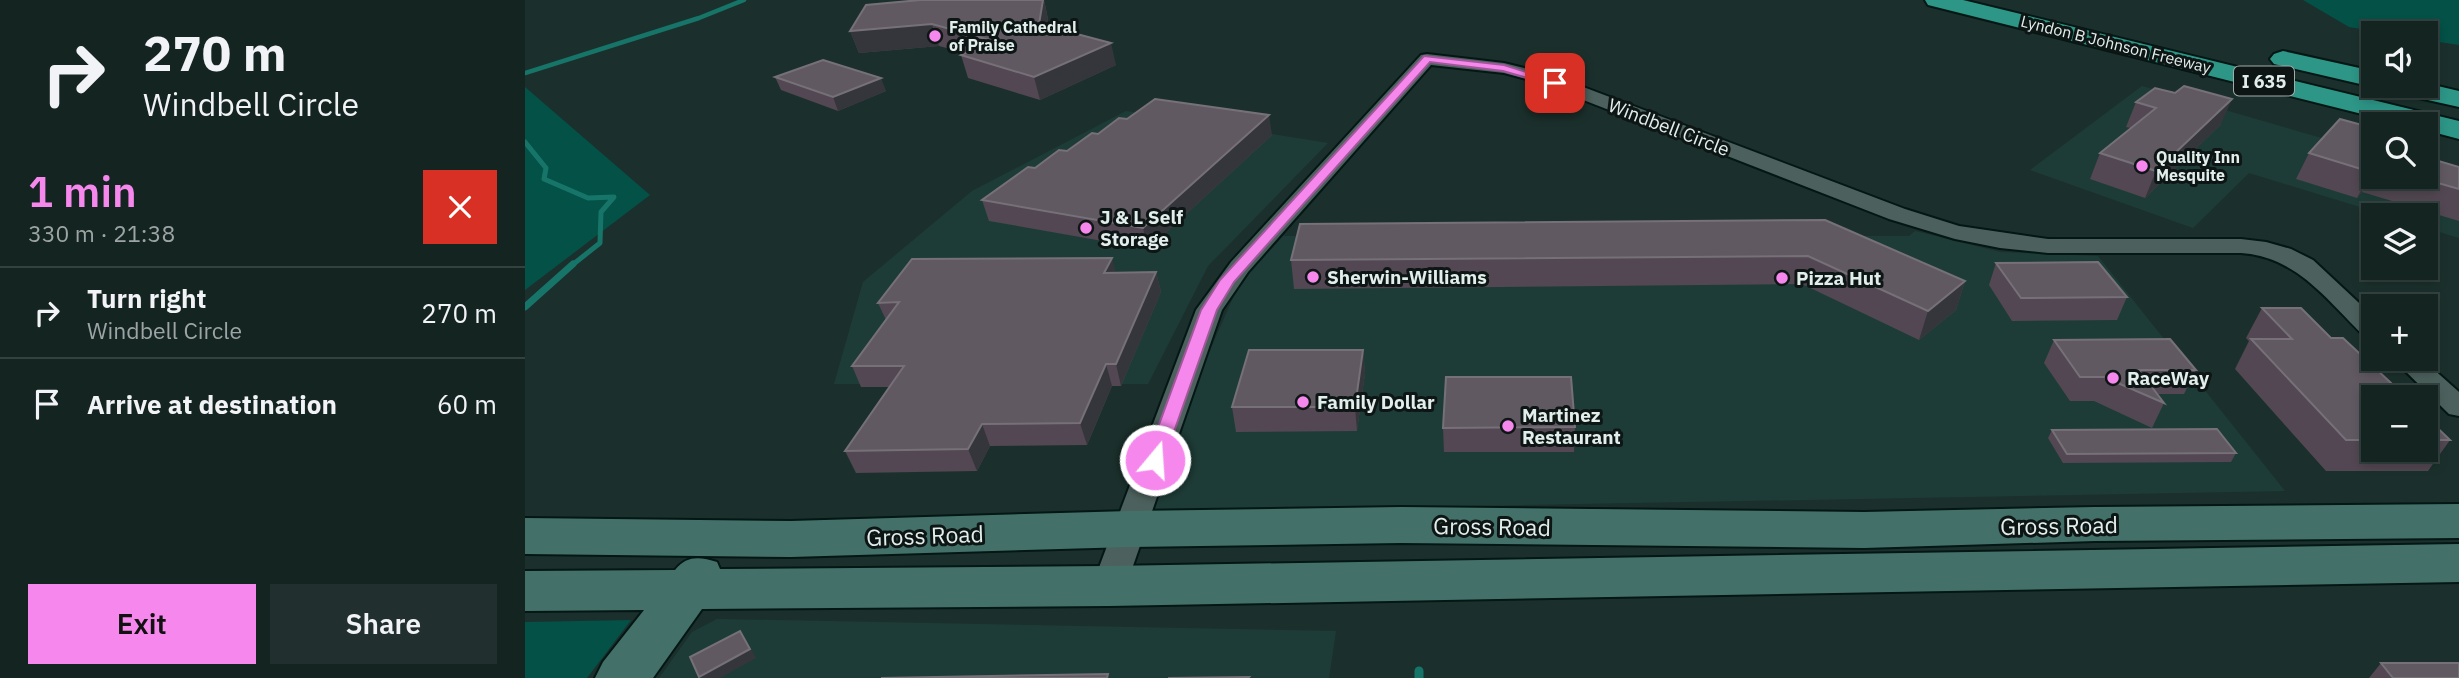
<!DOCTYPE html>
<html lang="en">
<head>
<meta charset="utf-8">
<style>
	body { margin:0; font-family:"IBM Plex Sans",sans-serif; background:#21302e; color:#f1f3f6; height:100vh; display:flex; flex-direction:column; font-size:26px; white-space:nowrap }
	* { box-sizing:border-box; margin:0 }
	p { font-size:23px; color:#9da4a5 }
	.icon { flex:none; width:38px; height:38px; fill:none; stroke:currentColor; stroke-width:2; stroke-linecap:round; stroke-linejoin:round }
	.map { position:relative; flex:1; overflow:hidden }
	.side { display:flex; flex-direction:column; background:#142421; width:525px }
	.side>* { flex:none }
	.hud { background:#142421; color:#f1f3f6; overflow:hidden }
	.tools { position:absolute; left:1836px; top:21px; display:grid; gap:14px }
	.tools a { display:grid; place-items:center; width:77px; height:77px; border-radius:0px; background:#142421; box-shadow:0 4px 10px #0003,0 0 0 2px #33413f; font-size:35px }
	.pin { position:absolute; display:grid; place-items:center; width:60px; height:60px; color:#fff; margin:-30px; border-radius:14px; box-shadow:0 4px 10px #0006 }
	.me { position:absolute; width:77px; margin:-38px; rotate:18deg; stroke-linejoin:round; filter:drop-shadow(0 0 5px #0008) }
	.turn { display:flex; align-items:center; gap:24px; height:147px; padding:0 28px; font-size:32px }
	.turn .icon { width:91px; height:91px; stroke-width:2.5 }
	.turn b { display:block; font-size:49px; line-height:60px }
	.round { display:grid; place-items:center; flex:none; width:74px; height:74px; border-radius:0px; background:#21302e }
	.overview { display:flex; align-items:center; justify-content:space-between; height:119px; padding:0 28px }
	h1 { font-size:42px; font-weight:600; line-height:52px; color:#f688ed }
	.cta { display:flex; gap:14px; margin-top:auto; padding:14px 28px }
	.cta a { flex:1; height:80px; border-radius:0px; background:#f688ed; color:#111; font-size:28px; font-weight:600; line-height:80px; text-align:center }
	.cta a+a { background:#21302e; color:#f1f3f6 }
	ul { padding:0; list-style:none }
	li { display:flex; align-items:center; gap:21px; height:91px; padding:0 28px; border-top:2px solid #33413f }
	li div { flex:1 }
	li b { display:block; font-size:26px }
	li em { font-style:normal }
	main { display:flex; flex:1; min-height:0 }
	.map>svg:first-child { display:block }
	.built { fill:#1e3c37 }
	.green { fill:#035147 }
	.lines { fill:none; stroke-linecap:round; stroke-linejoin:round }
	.stream-far3 { stroke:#167568; stroke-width:4.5 }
	.stream-far2 { stroke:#167568; stroke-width:5 }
	.stream-far1 { stroke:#167568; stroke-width:7 }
	.stream { stroke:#167568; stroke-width:9 }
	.street-casing { stroke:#041714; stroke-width:4 }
	.secondary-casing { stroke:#041714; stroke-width:4 }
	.highway-casing { stroke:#041714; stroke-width:4 }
	.street { fill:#4c615d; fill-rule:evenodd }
	.secondary { fill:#43716a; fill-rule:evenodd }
	.highway { fill:#2d9687; fill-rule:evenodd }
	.wall { fill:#524752 }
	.shaded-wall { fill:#35363c }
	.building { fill:#615962; stroke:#767078; stroke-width:2 }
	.route { fill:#f688ed; stroke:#a0589a; stroke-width:2 }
	.poi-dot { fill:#f688ed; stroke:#0d1614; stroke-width:2.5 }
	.labels { text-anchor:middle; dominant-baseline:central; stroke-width:6; stroke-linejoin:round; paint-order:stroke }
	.far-poi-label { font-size:16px; font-weight:bold; fill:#e2eeeb; stroke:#0d1614; text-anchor:start }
	.far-street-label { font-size:16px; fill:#e2eeeb; stroke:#0d1614 }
	.shield { fill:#0d1614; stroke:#a2adaa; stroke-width:2 }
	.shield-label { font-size:18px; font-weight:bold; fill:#e2eeeb }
	.street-label { font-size:19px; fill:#e2eeeb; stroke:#0d1614 }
	.poi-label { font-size:19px; font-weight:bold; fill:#e2eeeb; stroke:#0d1614; text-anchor:start }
	.near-street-label { font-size:23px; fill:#e2eeeb; stroke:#0d1614 }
</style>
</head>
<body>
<main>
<section class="side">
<div class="hud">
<div class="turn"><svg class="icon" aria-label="right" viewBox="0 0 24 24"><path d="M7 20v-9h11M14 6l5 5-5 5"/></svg><div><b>270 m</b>Windbell Circle</div></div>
</div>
<div class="overview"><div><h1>1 min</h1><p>330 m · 21:38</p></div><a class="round" style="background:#d93025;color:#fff"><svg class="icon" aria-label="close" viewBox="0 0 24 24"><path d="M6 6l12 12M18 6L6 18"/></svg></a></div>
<ul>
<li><svg class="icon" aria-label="right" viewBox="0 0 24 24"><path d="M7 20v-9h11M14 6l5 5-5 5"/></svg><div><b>Turn right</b><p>Windbell Circle</p></div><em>270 m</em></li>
<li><svg class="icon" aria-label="arrive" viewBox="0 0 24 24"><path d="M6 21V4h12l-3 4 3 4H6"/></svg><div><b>Arrive at destination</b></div><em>60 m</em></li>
</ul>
<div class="cta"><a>Exit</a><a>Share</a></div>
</section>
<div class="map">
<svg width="1934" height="678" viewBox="0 0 1934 678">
	<rect width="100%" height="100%" fill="#1b302c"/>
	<g class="built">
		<polygon points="1617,86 1848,153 1848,177 1934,177 1934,238 1901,228 1900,215 1861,215 1724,173 1668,228 1505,170"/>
		<polygon points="601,111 803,143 683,266 623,384 309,384 338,282 447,191"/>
		<polygon points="1390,231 1475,252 1573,256 1760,491 627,512 679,364 708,298 722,276 758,236 1384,236"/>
		<polygon points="192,619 811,631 804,678 134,678 167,632"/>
	</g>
	<g class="green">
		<polygon points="1778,0 1934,0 1934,45 1901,40 1900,33 1860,33 1824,27"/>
		<polygon points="0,87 125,195 0,290"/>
		<polygon points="106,620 62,678 0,678 0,622"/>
	</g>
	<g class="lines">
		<polyline class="stream-far3" points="0,73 174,18 219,0"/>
		<polyline class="stream-far2" points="0,142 21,168 19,179 63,198 89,197 76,212 75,243 46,266"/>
		<polyline class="stream-far1" points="0,307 48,264"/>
		<polyline class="stream" points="894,671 894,678"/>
		<g class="street-casing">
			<g id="street">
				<path d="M902 54 979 63 1024 74 1380 209 1434 226 1523 239H1716L1741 242 1766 249 1788 260 1848 316V338L1839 336C1801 299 1772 257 1716 253H1523L1475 248 1430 239 1364 219 1012 82 979 73 906 65 723 272 697 310 601 586 596 596 584 599 572 596 567 586 671 310 706 262 896 55Z"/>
				<polygon points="1868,359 1897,359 1934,392 1934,416 1924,414"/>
			</g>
		</g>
		<g class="secondary-casing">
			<g id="secondary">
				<polygon points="1934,504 1934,538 1570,541 1339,548 876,543 605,547 266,557 0,554 0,518 266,521 605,511 876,507 1339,512 1570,507"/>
				<path d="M1934 544V582L584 606 177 609 128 678H70L78 662 119 610 0 611V571L150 570C162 555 175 557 192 562L195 569 584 566Z"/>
			</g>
		</g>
		<g class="highway-casing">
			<g id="highway">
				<polygon points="1400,0 1438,0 1934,121 1934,139 1900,130 1900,124 1877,124 1403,5"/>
				<polygon points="1758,51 1848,71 1848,86 1852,86 1848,87 1749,64 1745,59 1749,54"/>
				<polygon points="1900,83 1934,91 1934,107 1867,92 1863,86 1900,86"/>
			</g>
		</g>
		<use href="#street" class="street"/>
		<use href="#secondary" class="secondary"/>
		<use href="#highway" class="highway"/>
	</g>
	<g class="wall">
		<polygon points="395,0 519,0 523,19 522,26 591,65 515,100 443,78 436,55 440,53 414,46 334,53 325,31"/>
		<polygon points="250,77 361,91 313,111 256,90"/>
		<polygon points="1611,102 1696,124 1620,198 1565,179 1575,153 1606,128 1601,127"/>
		<polygon points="1848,128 1848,177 1900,177 1934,167 1934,221 1837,192 1832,198 1771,179 1784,153"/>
		<polygon points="573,134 747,135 623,249 464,221 457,200"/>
		<polygon points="1300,220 1440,281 1431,310 1394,340 1277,284 769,289 766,260"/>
		<polygon points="1471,263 1602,297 1592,320 1487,321 1464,285"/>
		<polygon points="631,272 636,292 596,386 587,386 562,445 465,446 452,471 331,473 320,451 364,387 336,387 327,366 361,320 353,303 590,273"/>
		<polygon points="1737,308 1848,397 1848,450 1900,450 1900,416 1925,440 1903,471 1801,471 1710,369 1724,341 1721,338"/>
		<polygon points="1529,340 1671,370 1659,394 1632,394 1639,403 1627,428 1569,401 1545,401 1519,363"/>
		<polygon points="838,350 840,373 832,431 711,432 707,407"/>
		<polygon points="1050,427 1049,452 919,452 918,428"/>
		<polygon points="1527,430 1711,453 1706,462 1538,463 1523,438"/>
		<polygon points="1856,663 1934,678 1844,678"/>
	</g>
	<g class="shaded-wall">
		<polygon points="518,0 519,0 523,19 519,46 514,24"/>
		<polygon points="407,24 414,46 334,53 325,31"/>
		<polygon points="586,43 591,65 515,100 509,77"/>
		<polygon points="356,78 361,91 313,111 308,97"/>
		<polygon points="1707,99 1696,124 1620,198 1631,171"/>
		<polygon points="744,115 747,135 623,249 618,228"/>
		<polygon points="1848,169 1837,192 1832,198 1846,172"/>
		<polygon points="587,258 592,277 579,273"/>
		<polygon points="631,272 636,292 596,386 591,364"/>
		<polygon points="1440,281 1431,310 1394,340 1403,311"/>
		<polygon points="838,350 840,373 832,431 830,407"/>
		<polygon points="581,364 587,386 562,445 555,423"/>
		<polygon points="457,424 465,446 452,471 443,449"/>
		<polygon points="215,631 231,658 195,678 175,678 174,677"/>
	</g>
	<g class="building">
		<polygon points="395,0 518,0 514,24 586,43 509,77 436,55 468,41 407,24 325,31 341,5"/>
		<polygon points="298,60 356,78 308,97 250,77"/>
		<polygon points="1659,86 1707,99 1631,171 1575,153 1631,108 1611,102 1630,88 1650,93"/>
		<polygon points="630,99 744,115 618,228 457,200 503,167 510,168 534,150 542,151 567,133 573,134 594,118 602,119"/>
		<polygon points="1815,119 1848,128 1848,169 1846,172 1784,153"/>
		<polygon points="1900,157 1934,167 1934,189 1892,177 1900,177"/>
		<polygon points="1300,220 1440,281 1403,311 1283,256 766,260 775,224"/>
		<polygon points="587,258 579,273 631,272 591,364 581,364 555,423 457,424 443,449 320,451 379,366 327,366 374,302 353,303 387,259"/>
		<polygon points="1573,262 1602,297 1496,298 1471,263"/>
		<polygon points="1737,308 1776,308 1806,338 1818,338 1881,397 1848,397 1848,440 1821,440 1726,339 1767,339"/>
		<polygon points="1645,339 1671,370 1614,370 1639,403 1579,377 1555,377 1529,340"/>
		<polygon points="724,350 838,350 830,407 707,407"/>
		<polygon points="921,377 1046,377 1050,427 918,428"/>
		<polygon points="1900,416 1925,440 1900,440"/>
		<polygon points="1692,429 1711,453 1542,454 1527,430"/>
		<polygon points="215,631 225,649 174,677 165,657"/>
		<polygon points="1856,663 1934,663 1934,678 1868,678"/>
		<polygon points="583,674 582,678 356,678"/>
		<polygon points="724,677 723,678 643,678"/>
	</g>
	<polygon class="route" points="899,56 979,65 1035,83 1030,86 978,71 905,62 709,282 692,310 639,460 636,465 624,465 621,460 676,310 695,280"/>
	<g class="poi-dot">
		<circle cx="410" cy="36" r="7"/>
		<circle cx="1617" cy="166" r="7"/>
		<circle cx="561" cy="228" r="7"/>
		<circle cx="788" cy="277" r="7"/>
		<circle cx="1257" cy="278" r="7"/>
		<circle cx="1588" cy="378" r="7"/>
		<circle cx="778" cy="402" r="7"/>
		<circle cx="983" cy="426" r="7"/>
	</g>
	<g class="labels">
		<g class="far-poi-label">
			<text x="424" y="27">Family Cathedral<tspan x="424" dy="18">of Praise</tspan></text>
			<text x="1631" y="157">Quality Inn<tspan x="1631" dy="18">Mesquite</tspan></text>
		</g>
		<g class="far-street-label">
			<text transform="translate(1591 44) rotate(14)">Lyndon B Johnson Freeway</text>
		</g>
		<rect class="shield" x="1709" y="66.5" width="60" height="29" rx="5"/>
		<g class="shield-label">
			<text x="1739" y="81">I 635</text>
		</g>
		<g class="street-label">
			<text transform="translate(1144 127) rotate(21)">Windbell Circle</text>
		</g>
		<g class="poi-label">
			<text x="575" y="217">J &amp; L Self<tspan x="575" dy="22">Storage</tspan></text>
			<text x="802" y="277">Sherwin-Williams</text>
			<text x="1271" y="278">Pizza Hut</text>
			<text x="1602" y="378">RaceWay</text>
			<text x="792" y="402">Family Dollar</text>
			<text x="997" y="415">Martinez<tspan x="997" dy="22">Restaurant</tspan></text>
		</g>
		<g class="near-street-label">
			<text transform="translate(1534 525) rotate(-1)">Gross Road</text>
			<text transform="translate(967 526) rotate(1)">Gross Road</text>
			<text transform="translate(400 535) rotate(-2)">Gross Road</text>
		</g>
	</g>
</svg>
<div class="tools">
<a><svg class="icon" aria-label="sound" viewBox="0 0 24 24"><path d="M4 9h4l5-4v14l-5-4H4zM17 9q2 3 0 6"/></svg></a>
<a><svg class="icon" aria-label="search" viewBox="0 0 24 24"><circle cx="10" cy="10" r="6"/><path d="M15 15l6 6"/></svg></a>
<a><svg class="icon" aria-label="layers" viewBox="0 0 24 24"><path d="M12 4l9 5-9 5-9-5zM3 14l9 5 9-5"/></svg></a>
<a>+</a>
<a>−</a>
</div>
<div class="pin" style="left:1030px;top:83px;background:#d93025"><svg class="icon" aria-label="arrive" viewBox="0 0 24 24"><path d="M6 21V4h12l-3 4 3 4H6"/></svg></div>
<svg class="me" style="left:630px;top:460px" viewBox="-20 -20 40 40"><circle r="17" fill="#f688ed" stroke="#fff" stroke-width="3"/><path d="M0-11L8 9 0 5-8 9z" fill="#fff"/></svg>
</div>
</main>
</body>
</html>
